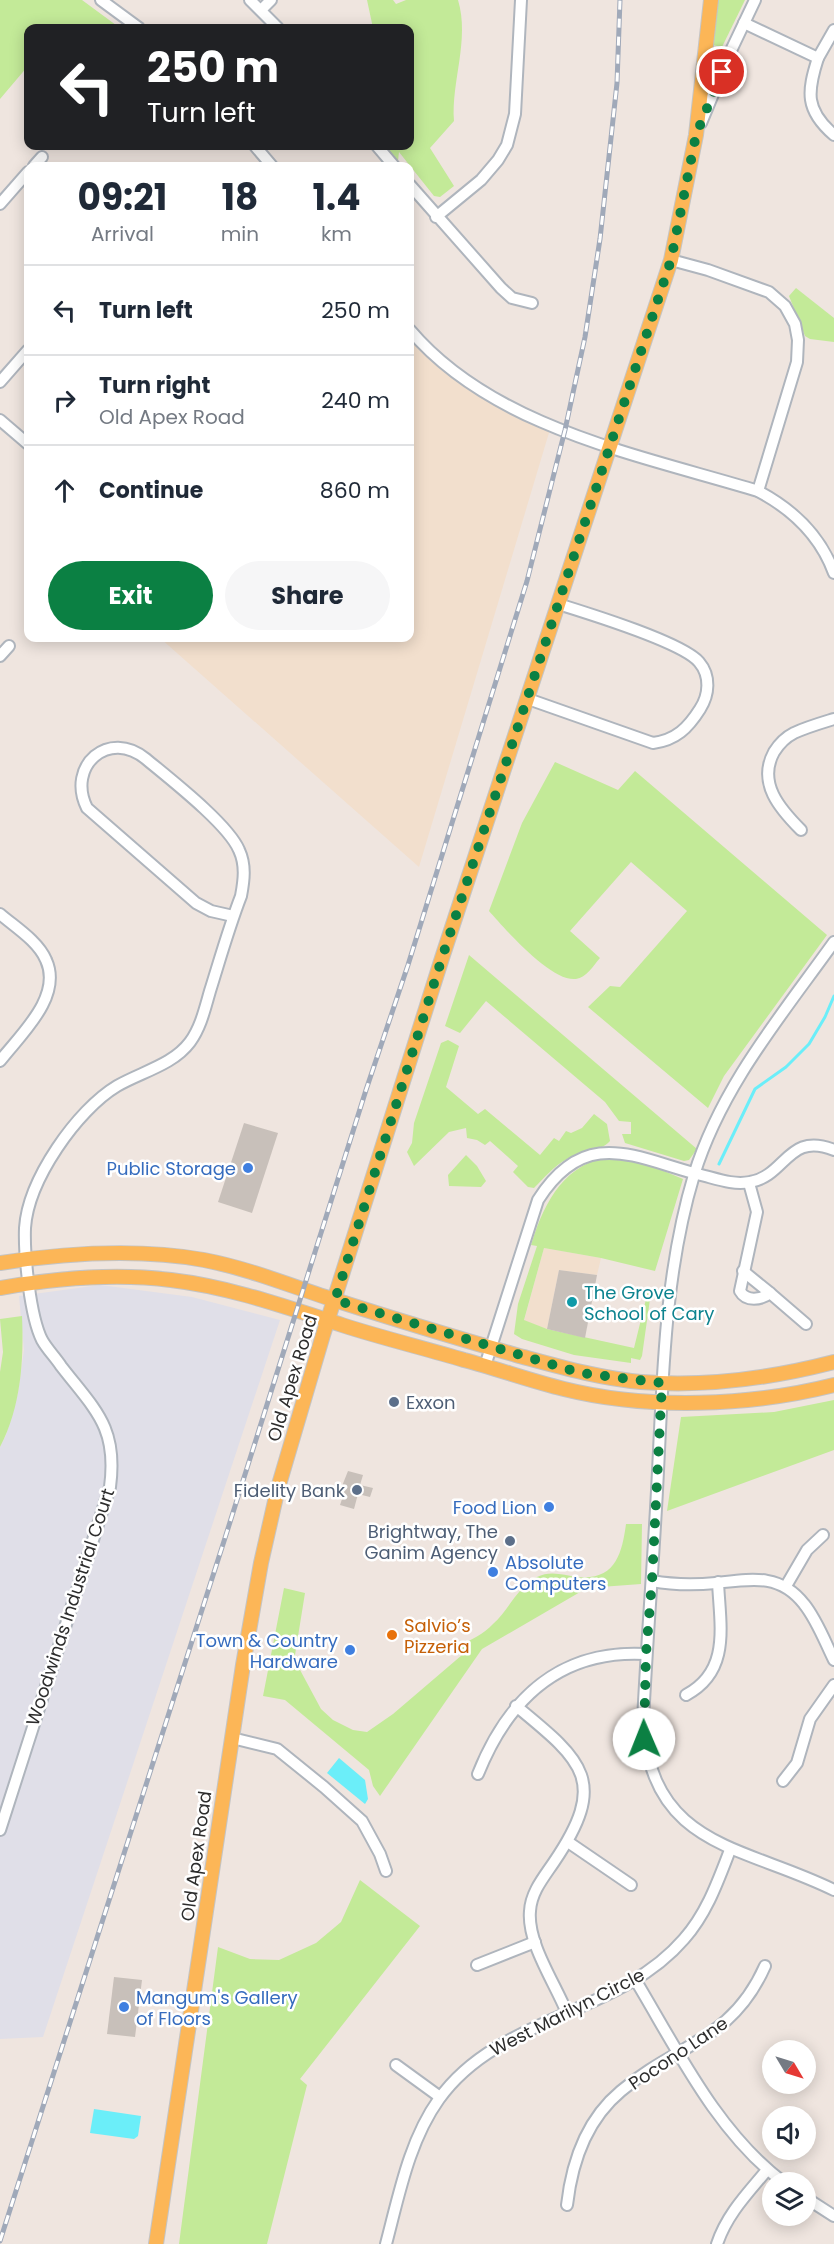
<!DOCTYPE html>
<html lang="en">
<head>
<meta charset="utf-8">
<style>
	body { margin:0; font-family:Poppins,sans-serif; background:#f6f6f7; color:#1f2937; height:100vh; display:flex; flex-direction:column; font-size:22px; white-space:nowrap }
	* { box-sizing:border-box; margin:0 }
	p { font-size:20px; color:#747a83 }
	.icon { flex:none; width:33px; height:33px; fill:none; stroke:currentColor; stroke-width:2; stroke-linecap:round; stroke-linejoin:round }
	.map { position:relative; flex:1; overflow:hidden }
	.details { position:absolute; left:24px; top:162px; width:390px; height:480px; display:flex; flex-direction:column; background:#fff; border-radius:12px; box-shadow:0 3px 15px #0003 }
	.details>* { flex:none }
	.guide { position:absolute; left:24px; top:24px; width:390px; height:126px; border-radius:12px; box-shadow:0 3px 15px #0003; background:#202124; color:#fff; overflow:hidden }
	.needle { width:39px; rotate:128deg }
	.fabs { position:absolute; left:762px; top:2040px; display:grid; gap:12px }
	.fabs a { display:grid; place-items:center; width:54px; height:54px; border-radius:50%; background:#fff; box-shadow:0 3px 15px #0003; font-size:30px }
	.pin { position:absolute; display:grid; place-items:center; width:51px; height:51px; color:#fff; margin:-26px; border:3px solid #fff; border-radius:50%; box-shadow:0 2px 6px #0007 }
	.me { position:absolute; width:66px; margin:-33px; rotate:359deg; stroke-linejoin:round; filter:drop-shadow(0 0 4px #0008) }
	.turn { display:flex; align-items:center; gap:21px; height:126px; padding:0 24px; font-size:27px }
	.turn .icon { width:78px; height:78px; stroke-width:2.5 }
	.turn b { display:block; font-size:42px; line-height:51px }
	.eta { display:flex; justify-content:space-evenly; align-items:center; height:102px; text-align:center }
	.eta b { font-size:36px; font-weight:700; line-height:42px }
	.cta { display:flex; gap:12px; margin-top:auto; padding:12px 24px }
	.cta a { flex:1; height:69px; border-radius:36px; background:#0b8043; color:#fff; font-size:24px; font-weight:700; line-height:69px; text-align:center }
	.cta a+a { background:#f6f6f7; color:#1f2937 }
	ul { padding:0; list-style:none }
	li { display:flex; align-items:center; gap:18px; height:90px; padding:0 24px; border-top:2px solid #e0e1e3 }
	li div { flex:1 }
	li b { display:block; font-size:22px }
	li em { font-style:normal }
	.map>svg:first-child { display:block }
	.industrial { fill:#e0dfe8 }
	.education { fill:#f2dfcd }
	.green { fill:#c3ea98 }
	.water { fill:#6beef9 }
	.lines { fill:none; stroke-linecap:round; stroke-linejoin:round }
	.stream { stroke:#6beef9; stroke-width:3 }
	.building { fill:#c8c0ba }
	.minor-casing { stroke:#afb5bd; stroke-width:14 }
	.major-casing { stroke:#c4c4c4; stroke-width:16 }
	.minor { stroke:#fff; stroke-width:10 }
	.major { stroke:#fcb657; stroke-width:14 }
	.rail-casing { stroke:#a0a9b9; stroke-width:5 }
	.rail { stroke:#fff; stroke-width:3; stroke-dasharray:9; stroke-linecap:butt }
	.route { stroke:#0b8043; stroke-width:10; stroke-dasharray:0 18 }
	.shop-dot { fill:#3f7fe0; stroke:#fff; stroke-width:2 }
	.culture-dot { fill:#0f9aa8; stroke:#fff; stroke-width:2 }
	.service-dot { fill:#5c6f8a; stroke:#fff; stroke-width:2 }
	.food-dot { fill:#e8710a; stroke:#fff; stroke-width:2 }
	.labels { text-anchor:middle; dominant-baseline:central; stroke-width:5; stroke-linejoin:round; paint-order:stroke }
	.shop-label { font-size:18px; fill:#366cbe; stroke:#fff; text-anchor:end }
	.culture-label { font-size:18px; fill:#0d838f; stroke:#fff; text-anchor:start }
	.street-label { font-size:18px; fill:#2d2d2d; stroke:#fff }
	.service-label { font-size:18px; fill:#4e5e75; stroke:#fff; text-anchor:end }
	.food-label { font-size:18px; fill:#c56008; stroke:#fff; text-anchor:start }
</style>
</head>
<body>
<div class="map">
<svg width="834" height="2244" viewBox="0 0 834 2244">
	<rect width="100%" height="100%" fill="#efe5df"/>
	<polygon class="industrial" points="100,1285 192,1297 280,1320 43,2037 0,2039 0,1447 6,1435 18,1393 24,1350 19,1296"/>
	<g class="education">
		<polygon points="410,330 467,381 551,426 419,867 160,638 410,638"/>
		<polygon points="544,1248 601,1258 597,1275 559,1270 547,1329 524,1321"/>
	</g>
	<g class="green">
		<polygon points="0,0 82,0 120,28 28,28 28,66 0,99"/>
		<path d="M367 0H393L396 4 406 0H458C470 40 451 82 454 121L430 148 454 186 440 197 434 196 399 152 398 161 385 146H410V28H373Z"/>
		<polygon points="716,0 745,0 722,47 712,45"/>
		<polygon points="796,288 834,318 834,342 810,339 805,336 789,296"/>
		<path d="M555 762 618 790 635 771 827 935 724 1076 708 1108 588 1007 610 986 620 987 687 911 631 862 570 931 600 958C594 965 586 978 576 979 551 982 505 929 489 911L522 823Z"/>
		<polygon points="469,955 697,1149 689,1160 684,1161 625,1143 622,1134 631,1134 631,1122 619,1121 605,1102 486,1001 460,1033 445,1026"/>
		<path d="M448 1040 459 1046 446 1087 478 1114 485 1109 540 1155 554 1138 559 1141 566 1131 571 1133 582 1128 594 1114 607 1124 610 1141C600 1152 580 1152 567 1159 554 1166 544 1178 534 1188L528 1187 513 1172 518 1166 490 1141 485 1145 477 1140 467 1138 466 1128 449 1132 414 1166 407 1152 412 1143 414 1123 441 1043Z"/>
		<polygon points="466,1155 477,1166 486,1181 481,1187 449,1186 448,1175"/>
		<path d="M613 1156 640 1161 683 1179 655 1271 601 1258 544 1248 524 1320 547 1329 634 1348 648 1291 651 1292 642 1356 640 1360 631 1358V1363L574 1355 522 1339 514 1334 518 1304 537 1246 531 1245 532 1242C545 1200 566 1162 613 1156Z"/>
		<path d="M22 1316C24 1360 21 1407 0 1447V1372L3 1352 0 1319Z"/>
		<polygon points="834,1400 834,1450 667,1511 681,1417 774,1412"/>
		<path d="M626 1524H642L641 1584 587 1588 482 1649 380 1796 373 1786 369 1770 285 1700 263 1696 284 1588 305 1593 295 1655 299 1668 321 1709 333 1720 353 1730 367 1732 393 1714 462 1655 458 1646C471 1640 484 1634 493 1624 509 1610 517 1587 537 1577 550 1570 564 1575 577 1577 615 1581 622 1554 626 1524Z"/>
		<polygon points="360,1880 420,1926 300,2079 307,2085 267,2244 179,2244 218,1947 250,1959 279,1960 316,1943 341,1922"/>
	</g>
	<g class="water">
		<polygon points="339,1758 365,1780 368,1799 365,1804 327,1773"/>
		<polygon points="94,2109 141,2116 138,2136 134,2139 90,2133"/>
	</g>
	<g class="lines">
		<polyline class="stream" points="719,1164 755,1089 786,1067 809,1044 825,1017 834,996"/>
	</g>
	<g class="building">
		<polygon points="244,1123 278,1133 252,1213 218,1202"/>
		<polygon points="559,1270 597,1275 585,1338 547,1329"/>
		<polygon points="348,1471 363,1475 360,1485 373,1488 370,1497 358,1494 354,1509 340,1505 344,1493 340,1491"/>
		<polygon points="114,1977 142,1980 135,2037 107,2034"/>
	</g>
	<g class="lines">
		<g class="minor-casing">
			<g id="minor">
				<polyline points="101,0 139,28"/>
				<polyline points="250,0 278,28"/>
				<polyline points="261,10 271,0"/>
				<path d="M744 23 818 58C807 92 805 110 834 135"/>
				<polyline points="818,58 834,30"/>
				<polyline points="704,71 718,68 727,59 755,0"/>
				<polyline points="701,123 726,63"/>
				<polyline points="255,146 272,166"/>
				<polyline points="377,146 394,166"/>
				<polyline points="34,166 42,157"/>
				<polyline points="410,185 501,288 512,298 532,303"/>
				<polyline points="0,204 28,172"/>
				<polyline points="436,217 481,180 498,160 507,145 515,114 521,0"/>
				<polyline points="671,260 708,270 769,292 785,306 795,324 798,340 797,362 758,491"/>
				<path d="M410 330C493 428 640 455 758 491 792 509 820 535 834 573"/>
				<polyline points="0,382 28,350"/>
				<polyline points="0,420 28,444"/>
				<polyline points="0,656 9,646"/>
				<path d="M528 699 653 743C676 740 688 728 700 709 709 695 711 676 699 662 682 642 587 613 558 604"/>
				<path d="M801 830C780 809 757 783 774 752 779 744 786 737 794 733 807 727 821 723 834 719"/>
				<path d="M0 914C15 927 38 941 46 960 63 997 20 1035 0 1061"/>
				<path d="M834 942C781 1016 721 1087 694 1175 665 1271 663 1372 658 1471 654 1555 647 1638 643 1721 651 1848 743 1845 834 1890"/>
				<path d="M749 1183 757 1212 740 1291C746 1302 761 1300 770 1293L806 1324"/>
				<polyline points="743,1271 770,1293"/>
				<path d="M485 1366 538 1200C587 1123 638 1160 705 1176 720 1180 735 1185 750 1182 786 1176 788 1131 834 1150"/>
				<path d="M652 1581C674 1585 695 1585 716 1583 751 1579 780 1573 804 1604 817 1620 825 1642 834 1660"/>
				<polyline points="786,1586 807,1550 823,1535"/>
				<path d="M686 1695C731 1671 720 1626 718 1582"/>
				<path d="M516 1706C583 1761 609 1781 554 1862 544 1877 531 1892 530 1911 527 1943 555 1983 567 2013"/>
				<polyline points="232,1738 277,1749 324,1787 362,1821 380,1854 386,1871"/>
				<path d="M478 1774C508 1699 560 1649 646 1654"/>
				<polyline points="783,1781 797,1763 810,1719 834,1685"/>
				<path d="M0 1830 110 1487C118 1427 95 1410 61 1366 55 1357 47 1349 42 1340 30 1316 24 1255 25 1228 28 1180 77 1110 117 1086 141 1072 173 1065 190 1042 201 1027 205 1008 210 991 220 959 229 927 241 896 244 880 246 865 239 850 228 824 170 779 146 759 109 728 66 766 87 808L196 903 211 911 233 916"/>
				<polyline points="568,1842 631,1885"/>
				<polyline points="477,1965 535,1942"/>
				<path d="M636 1981C678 2051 717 2132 783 2182"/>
				<polyline points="396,2065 440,2097"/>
				<polyline points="806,2198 834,2216"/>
				<path d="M567 2205C572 2161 586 2120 621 2091 676 2044 732 2041 765 1966"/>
				<path d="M386 2244C399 2195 409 2141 439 2099 499 2015 618 2016 684 1939 707 1913 718 1881 730 1850"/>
				<path d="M717 2244C727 2214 748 2193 767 2170"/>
			</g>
		</g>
		<g class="major-casing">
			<g id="major">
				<path d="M0 1263C66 1253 137 1248 204 1260 251 1269 293 1287 338 1301 397 1320 457 1338 516 1355 557 1366 598 1378 641 1382 705 1387 772 1378 834 1362"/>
				<path d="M0 1288C57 1278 114 1273 171 1280 230 1287 286 1307 342 1325 382 1338 424 1348 464 1360 498 1369 531 1381 564 1389 648 1410 751 1406 834 1385"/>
				<polyline points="156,2244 243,1665 261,1563 278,1488 323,1335 442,958 671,260 696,135 711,0"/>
			</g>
		</g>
		<use href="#minor" class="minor"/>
		<use href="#major" class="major"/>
		<g class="rail-casing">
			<polyline id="rail" points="0,2241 225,1538 366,1090 408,965 527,581 565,430 585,337 600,239 617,83 620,0"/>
		</g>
		<use href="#rail" class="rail"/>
	</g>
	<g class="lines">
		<polyline class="route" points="644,1739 646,1654 652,1581 662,1383 581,1373 335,1300 442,958 671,260 696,135 722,72"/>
	</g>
	<g class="shop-dot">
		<circle cx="248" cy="1168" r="6"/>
		<circle cx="549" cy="1507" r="6"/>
		<circle cx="493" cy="1572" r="6"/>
		<circle cx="350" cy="1650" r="6"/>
		<circle cx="124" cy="2007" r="6"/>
	</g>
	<circle class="culture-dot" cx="572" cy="1302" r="6"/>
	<g class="service-dot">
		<circle cx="394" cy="1402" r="6"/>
		<circle cx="357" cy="1490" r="6"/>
		<circle cx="510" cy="1541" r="6"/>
	</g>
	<circle class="food-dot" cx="392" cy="1635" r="6"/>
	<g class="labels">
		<g class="shop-label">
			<text x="236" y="1168">Public Storage</text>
			<text x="537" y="1507">Food Lion</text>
			<text x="505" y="1562" text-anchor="start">Absolute<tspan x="505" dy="21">Computers</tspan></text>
			<text x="338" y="1640">Town &amp; Country<tspan x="338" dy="21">Hardware</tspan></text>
			<text x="136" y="1997" text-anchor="start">Mangum's Gallery<tspan x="136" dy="21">of Floors</tspan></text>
		</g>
		<g class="culture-label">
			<text x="584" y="1292">The Grove<tspan x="584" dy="21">School of Cary</tspan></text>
		</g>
		<g class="street-label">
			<text transform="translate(292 1378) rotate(-73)">Old Apex Road</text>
			<text transform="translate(70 1607) rotate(-72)">Woodwinds Industrial Court</text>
			<text transform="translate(196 1856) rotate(-82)">Old Apex Road</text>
			<text transform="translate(567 2012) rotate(-27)">West Marilyn Circle</text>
			<text transform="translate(678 2053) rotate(-34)">Pocono Lane</text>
		</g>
		<g class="service-label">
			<text x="406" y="1402" text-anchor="start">Exxon</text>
			<text x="345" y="1490">Fidelity Bank</text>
			<text x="498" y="1531">Brightway, The<tspan x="498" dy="21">Ganim Agency</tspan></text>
		</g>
		<g class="food-label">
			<text x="404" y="1625">Salvio’s<tspan x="404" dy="21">Pizzeria</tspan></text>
		</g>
	</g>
</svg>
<div class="fabs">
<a><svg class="needle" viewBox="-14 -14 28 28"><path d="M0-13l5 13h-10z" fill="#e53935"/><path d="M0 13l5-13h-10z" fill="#747a83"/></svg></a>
<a><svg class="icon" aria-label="sound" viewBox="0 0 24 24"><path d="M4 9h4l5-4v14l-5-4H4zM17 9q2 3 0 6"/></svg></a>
<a><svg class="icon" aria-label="layers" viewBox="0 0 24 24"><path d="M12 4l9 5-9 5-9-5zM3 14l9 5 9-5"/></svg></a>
</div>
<div class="pin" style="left:722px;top:72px;background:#d93025"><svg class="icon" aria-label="arrive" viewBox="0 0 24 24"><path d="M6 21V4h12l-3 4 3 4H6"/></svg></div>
<svg class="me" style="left:644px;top:1739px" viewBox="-20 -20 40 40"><circle r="19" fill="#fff"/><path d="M0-13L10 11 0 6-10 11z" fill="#0b8043"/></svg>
<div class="guide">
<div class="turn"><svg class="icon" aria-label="left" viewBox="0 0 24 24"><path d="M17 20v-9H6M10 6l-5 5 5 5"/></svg><div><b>250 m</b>Turn left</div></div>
</div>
<section class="details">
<div class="eta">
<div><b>09:21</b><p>Arrival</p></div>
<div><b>18</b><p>min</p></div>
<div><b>1.4</b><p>km</p></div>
</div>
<ul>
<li><svg class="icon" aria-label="left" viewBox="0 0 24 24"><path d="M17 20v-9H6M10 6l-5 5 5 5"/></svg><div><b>Turn left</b></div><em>250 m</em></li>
<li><svg class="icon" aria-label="right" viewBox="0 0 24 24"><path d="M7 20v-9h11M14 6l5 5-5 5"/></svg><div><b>Turn right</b><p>Old Apex Road</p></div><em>240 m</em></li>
<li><svg class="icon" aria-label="ahead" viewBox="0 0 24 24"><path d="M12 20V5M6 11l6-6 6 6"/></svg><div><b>Continue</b></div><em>860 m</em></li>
</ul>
<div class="cta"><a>Exit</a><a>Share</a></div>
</section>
</div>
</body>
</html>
